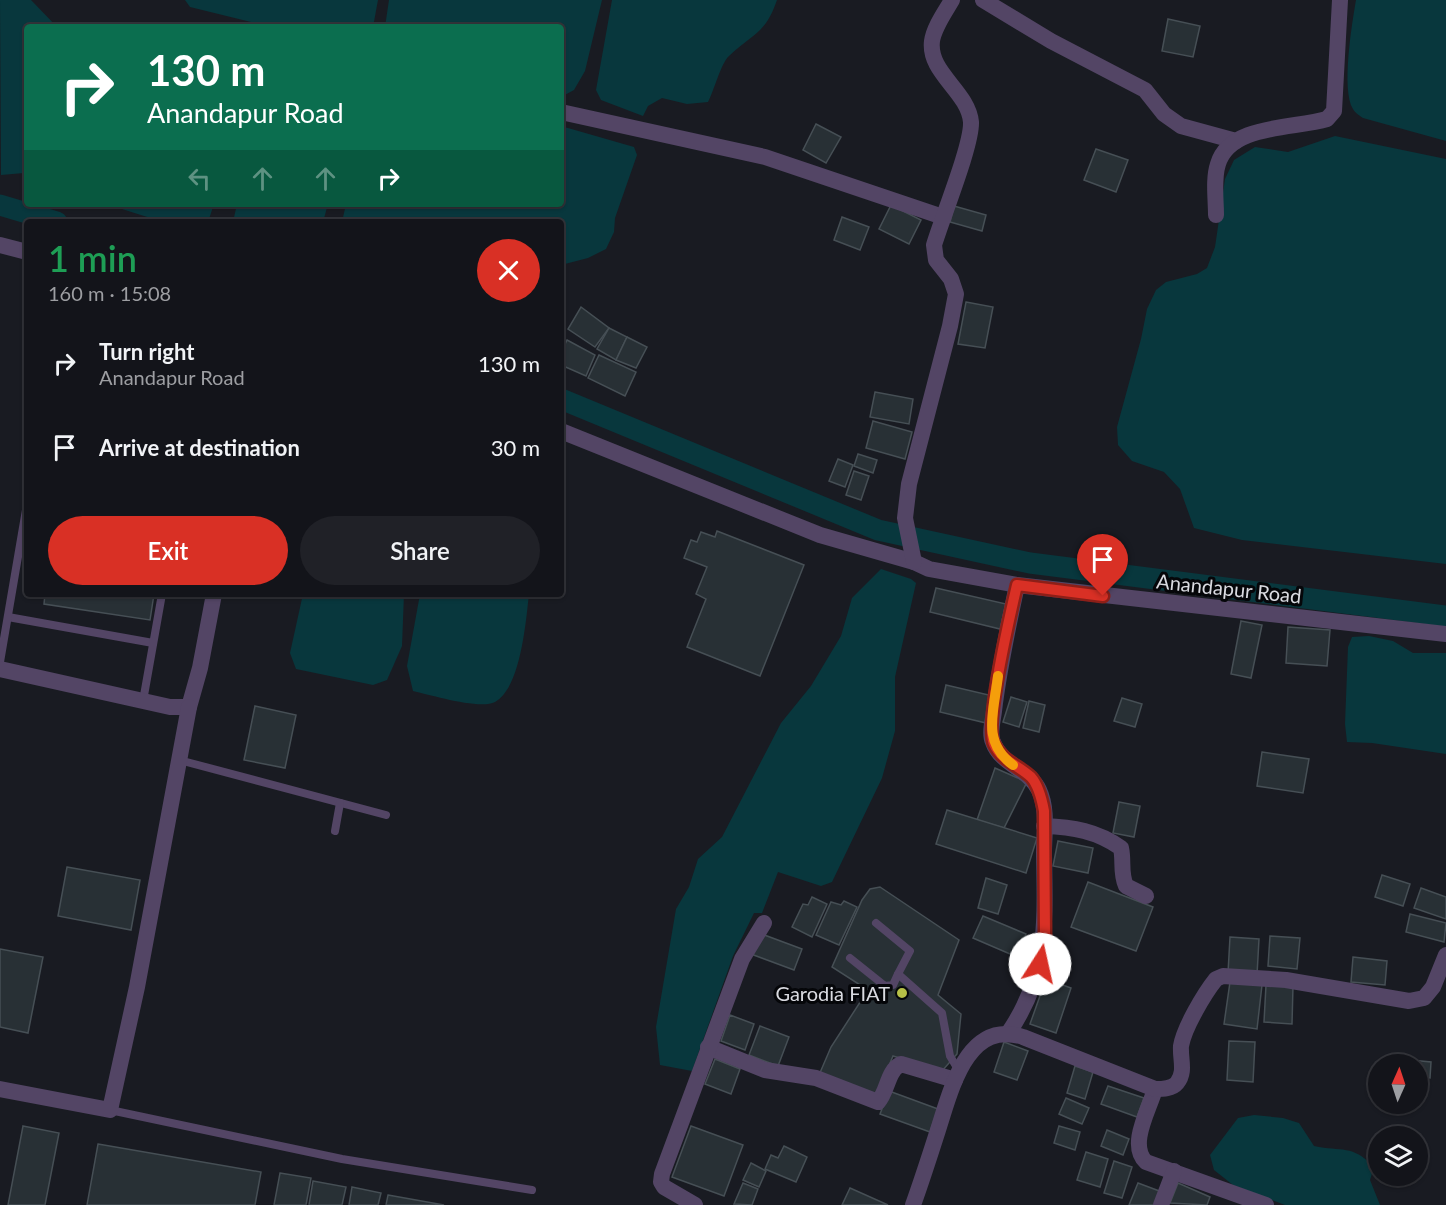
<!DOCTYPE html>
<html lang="en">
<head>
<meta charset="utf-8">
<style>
	body { margin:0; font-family:Lato,sans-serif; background:#202127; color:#f1f3f6; height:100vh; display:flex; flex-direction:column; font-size:22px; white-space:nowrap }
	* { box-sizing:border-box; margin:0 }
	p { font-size:20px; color:#9d9ea2 }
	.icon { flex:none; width:33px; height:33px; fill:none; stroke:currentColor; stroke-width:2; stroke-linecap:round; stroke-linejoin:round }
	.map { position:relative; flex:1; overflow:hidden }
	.drawer { position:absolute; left:24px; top:219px; width:540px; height:378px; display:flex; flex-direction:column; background:#13141a; border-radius:6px; box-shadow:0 2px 4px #0004,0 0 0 2px #323339 }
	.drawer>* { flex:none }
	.banner { position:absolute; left:24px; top:24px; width:540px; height:183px; border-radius:6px; box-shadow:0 2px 4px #0004,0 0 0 2px #323339; background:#0b6e4f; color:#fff; overflow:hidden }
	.needle { width:39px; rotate:3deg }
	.fabs { position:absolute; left:1368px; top:1054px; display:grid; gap:12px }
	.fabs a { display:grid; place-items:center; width:60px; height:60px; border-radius:50%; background:#13141a; box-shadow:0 2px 4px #0004,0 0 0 2px #323339; font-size:30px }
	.pin { position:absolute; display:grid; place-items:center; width:51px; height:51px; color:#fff; margin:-62px -26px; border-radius:50% 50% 50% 0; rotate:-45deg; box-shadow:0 0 6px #0007 }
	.pin .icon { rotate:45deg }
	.me { position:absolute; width:66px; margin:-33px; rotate:10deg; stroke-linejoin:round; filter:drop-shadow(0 0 4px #0008) }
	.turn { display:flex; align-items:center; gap:21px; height:126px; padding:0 24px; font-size:27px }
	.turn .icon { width:78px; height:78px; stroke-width:2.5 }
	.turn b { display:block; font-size:42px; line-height:51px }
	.lanes { display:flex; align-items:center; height:57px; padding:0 24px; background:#0003; justify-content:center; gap:30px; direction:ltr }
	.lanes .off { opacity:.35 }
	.round { display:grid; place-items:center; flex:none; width:63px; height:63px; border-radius:32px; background:#202127 }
	.headline { display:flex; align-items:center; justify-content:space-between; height:102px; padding:0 24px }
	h1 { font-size:36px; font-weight:600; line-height:45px; color:#1e9e55 }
	.action { display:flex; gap:12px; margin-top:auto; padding:12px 24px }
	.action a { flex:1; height:69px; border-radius:36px; background:#d93025; color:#fff; font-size:24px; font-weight:600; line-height:69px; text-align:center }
	.action a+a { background:#202127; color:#f1f3f6 }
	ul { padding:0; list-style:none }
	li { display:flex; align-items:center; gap:18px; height:84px; padding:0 24px }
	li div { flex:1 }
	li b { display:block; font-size:22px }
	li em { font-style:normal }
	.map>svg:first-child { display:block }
	.water { fill:#08373d }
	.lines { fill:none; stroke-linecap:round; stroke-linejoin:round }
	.canal { stroke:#08373d; stroke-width:21 }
	.building { fill:#283035; stroke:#464f55; stroke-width:1.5 }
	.service { stroke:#534565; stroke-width:8 }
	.minor { stroke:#534565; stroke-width:16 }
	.route-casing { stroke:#8d1f18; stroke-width:15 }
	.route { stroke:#d93025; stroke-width:10 }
	.slow { stroke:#f59e0b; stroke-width:10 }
	.poi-dot { fill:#b7c147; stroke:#050609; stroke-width:2 }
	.labels { text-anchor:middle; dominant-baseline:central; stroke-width:6; stroke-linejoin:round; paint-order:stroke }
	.street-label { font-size:20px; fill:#d9dae0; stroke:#050609 }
	.poi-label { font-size:20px; fill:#d9dae0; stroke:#050609; text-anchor:end }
</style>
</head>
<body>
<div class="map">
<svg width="1446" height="1205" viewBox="0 0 1446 1205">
	<rect width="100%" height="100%" fill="#191b22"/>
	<g class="water">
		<polygon points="0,0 31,0 57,27 27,27 27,169 24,173 1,175"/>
		<polygon points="185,0 378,0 373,27 271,27 190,7"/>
		<polygon points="389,0 602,0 585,71 574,90 561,97 561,27 385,27"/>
		<path d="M612 0H777C765 35 752 34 729 56 721 63 714 91 708 102L687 104 662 98 648 106 643 116 601 100 596 90Z"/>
		<path d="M1356 0H1446V141L1363 118C1360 116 1355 113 1353 109 1341 90 1352 23 1356 0Z"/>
		<polygon points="561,126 634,147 637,155 615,218 614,232 606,249 588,258 561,265 561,222 342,222 346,204 561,204"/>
		<polygon points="1335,136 1446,159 1446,564 1242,540 1194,528 1180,489 1164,472 1132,461 1118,445 1117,427 1141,339 1147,309 1156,290 1166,282 1197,274 1207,268 1215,247 1225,179 1234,160 1255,147 1288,152"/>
		<polygon points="106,204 214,204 208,222 160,221"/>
		<polygon points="237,204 328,204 323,222 233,222"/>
		<polygon points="881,569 911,579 916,583 895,677 895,731 882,778 832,882 821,886 778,872 762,913 754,913 733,956 692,1071 660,1065 656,1027 676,909 689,887 698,859 722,837 781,723 811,686 841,636 852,598"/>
		<polygon points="303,594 404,594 402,646 387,680 373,685 296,669 290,653"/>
		<path d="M420 594H529C526 620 521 688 495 702 480 710 431 695 413 691L407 666Z"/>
		<polygon points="1369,636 1393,641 1413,653 1446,653 1446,754 1372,743 1347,742 1345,724 1348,647 1352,637"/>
		<path d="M1254 1115 1283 1118 1299 1123 1314 1146C1342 1152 1352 1144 1374 1167L1370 1180 1380 1205H1285L1233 1185 1214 1170 1210 1155 1238 1118Z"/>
	</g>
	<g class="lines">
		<g class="canal">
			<polyline points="0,205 57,222"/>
			<polyline points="561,399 878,530 1030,563 1446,616"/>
		</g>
	</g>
	<g class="building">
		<polygon points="1168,19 1200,26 1193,57 1162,51"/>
		<polygon points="816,124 841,137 826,163 803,150"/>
		<polygon points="1096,149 1128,160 1116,192 1084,180"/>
		<polygon points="891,205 921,220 909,244 879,229"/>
		<polygon points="954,206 986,215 982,231 950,222"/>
		<polygon points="842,217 869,227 860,250 834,240"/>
		<polygon points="966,302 993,307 985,348 958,344"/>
		<polygon points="581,307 609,328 595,347 568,329"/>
		<polygon points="609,328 627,337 616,360 597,349"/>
		<polygon points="627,337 647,347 636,368 616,360"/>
		<polygon points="567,340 595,355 586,376 561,365 561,353"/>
		<polygon points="599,355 636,372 625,396 588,378"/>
		<polygon points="875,392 913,399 909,424 870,417"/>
		<polygon points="873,421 912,432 905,459 866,448"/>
		<polygon points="858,454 877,460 873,473 854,466"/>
		<polygon points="838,459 853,465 845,487 829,481"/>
		<polygon points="854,471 869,476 861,500 846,495"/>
		<polygon points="717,531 804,565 760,676 687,647 706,599 696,594 707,567 684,558 691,540 697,542 701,532 715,537"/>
		<polygon points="936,588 1006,604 1000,629 930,612"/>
		<polygon points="45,594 154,594 150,620 44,604"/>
		<polygon points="1241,621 1262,625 1251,678 1231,674"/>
		<polygon points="1288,627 1330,630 1327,666 1286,663"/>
		<polygon points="946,685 993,696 986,723 940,712"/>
		<polygon points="1011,697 1027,702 1019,727 1003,722"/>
		<polygon points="1122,698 1142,704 1135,727 1114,721"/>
		<polygon points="1029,701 1045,705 1039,732 1023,728"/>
		<polygon points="255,706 296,715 285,768 244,760"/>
		<polygon points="1262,752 1309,759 1303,793 1257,786"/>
		<polygon points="995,768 1027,782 1004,828 977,820"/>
		<polygon points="1119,802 1140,806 1134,837 1113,833"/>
		<polygon points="947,810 1037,838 1026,873 936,844"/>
		<polygon points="1058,841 1093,848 1088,873 1053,866"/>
		<polygon points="67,867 140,880 131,930 58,916"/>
		<polygon points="1382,875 1410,884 1403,906 1375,897"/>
		<polygon points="986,878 1007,885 998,914 978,908"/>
		<polygon points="1088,882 1153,907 1136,951 1071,927"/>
		<polygon points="880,887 959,940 938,995 961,1014 957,1054 942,1071 893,1056 876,1097 819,1075 831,1047 868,990 832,967 862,900 870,889"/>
		<polygon points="1421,888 1446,897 1446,919 1414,908"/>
		<polygon points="812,897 827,904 812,937 792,927 803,904 808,905"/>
		<polygon points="844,901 857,907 839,945 816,935 831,902 841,905"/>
		<polygon points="1410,914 1446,923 1444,942 1406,932"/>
		<polygon points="983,916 1026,934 1017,957 973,938"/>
		<polygon points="759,933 802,949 794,970 751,954"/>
		<polygon points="1270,936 1300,938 1297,969 1268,966"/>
		<polygon points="1230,937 1259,939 1257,975 1228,973"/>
		<polygon points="0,949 43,957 28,1033 0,1027"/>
		<polygon points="1353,957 1387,961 1385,985 1351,982"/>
		<polygon points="1046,979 1071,988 1056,1033 1030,1024"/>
		<polygon points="1230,982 1262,985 1257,1029 1224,1024"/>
		<polygon points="1266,985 1293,986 1292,1024 1264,1022"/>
		<polygon points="730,1015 754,1024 745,1050 721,1041"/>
		<polygon points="760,1026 789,1037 778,1066 749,1055"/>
		<polygon points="1229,1041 1255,1042 1253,1082 1227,1080"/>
		<polygon points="1004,1042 1028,1051 1017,1080 994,1072"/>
		<polygon points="715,1059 740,1069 731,1094 705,1084"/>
		<polygon points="1400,1059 1431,1062 1430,1078 1418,1077 1418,1065 1400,1065"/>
		<polygon points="1075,1066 1093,1072 1085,1099 1067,1093"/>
		<polygon points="1108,1086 1144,1098 1137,1117 1101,1104"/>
		<polygon points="889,1091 938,1109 930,1132 880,1114"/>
		<polygon points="1066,1098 1089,1108 1082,1124 1059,1114"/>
		<polygon points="23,1126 59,1133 45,1205 8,1205"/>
		<polygon points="691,1126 743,1145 724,1196 672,1177"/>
		<polygon points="1059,1126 1080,1132 1075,1150 1054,1143"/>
		<polygon points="1107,1130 1129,1139 1123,1155 1101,1146"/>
		<polygon points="98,1144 261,1172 255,1205 87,1205"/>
		<polygon points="784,1146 807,1157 796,1182 765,1169 771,1155 778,1158"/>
		<polygon points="1086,1152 1108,1159 1100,1187 1077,1180"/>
		<polygon points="1114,1161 1132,1167 1122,1198 1104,1193"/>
		<polygon points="751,1163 766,1171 759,1187 743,1180"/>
		<polygon points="280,1173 311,1178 306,1205 274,1205"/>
		<polygon points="313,1181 346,1187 342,1205 309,1205"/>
		<polygon points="743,1183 758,1189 752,1205 734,1204"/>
		<polygon points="1138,1183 1162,1192 1157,1205 1129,1205"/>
		<polygon points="1178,1183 1210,1197 1207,1205 1170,1203"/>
		<polygon points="352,1187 381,1193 378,1205 349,1205"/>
		<polygon points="850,1188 888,1205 842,1205"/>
		<polygon points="388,1195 444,1205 386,1205"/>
	</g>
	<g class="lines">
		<g class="service">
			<polyline points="8,617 153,643"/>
			<polyline points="0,662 27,504"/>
			<polyline points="143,701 162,594"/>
			<polyline points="179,760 386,815"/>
			<polyline points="335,831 340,803"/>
			<polyline points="876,923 910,951 898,974 942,1013 950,1056 959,1071"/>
			<polyline points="850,958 885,986 893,985 898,974"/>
			<polyline points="110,1110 342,1159 532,1190"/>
		</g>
		<g class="minor">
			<polyline points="983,0 1051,41 1145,90 1164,114 1181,126 1236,141"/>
			<polyline points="561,112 765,157 943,217"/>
			<path d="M1216 215C1216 199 1213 179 1218 164 1230 124 1294 129 1327 119L1334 111 1340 0"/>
			<polyline points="0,245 27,252"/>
			<polyline points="561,431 820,535 914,562 929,569 1017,585"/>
			<path d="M914 562 905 518 909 484 950 326 956 294 951 279 936 260 934 245C942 218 972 145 971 122 968 91 928 73 932 41 934 27 945 12 952 0"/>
			<polyline points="0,669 170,707 189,707 200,668 214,594"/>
			<path d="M1044 826C1073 827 1097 831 1121 848 1124 861 1120 873 1126 886L1146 896"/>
			<path d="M1009 1032C1049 973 1045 921 1044 853 1044 833 1048 809 1039 790 1029 769 1001 765 993 742 989 734 993 720 994 711 999 668 1008 627 1017 585L1446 634"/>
			<path d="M708 1047 765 1070 816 1078 878 1102C888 1091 887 1071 901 1064L955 1080"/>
			<polyline points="0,1089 110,1110 137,987 189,707"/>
			<path d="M1155 1089C1149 1110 1128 1145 1146 1162L1266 1205"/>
			<polyline points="695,1205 664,1187 661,1182 662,1174 742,959 764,923"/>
			<path d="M913 1205C922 1180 930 1155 938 1130 951 1090 967 1019 1023 1037L1155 1089C1163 1089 1172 1089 1177 1083 1186 1072 1180 1059 1181 1046 1184 1028 1204 994 1216 979L1223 976 1286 980 1409 1001 1424 998 1433 987 1446 955"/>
			<polyline points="1161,1205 1174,1171"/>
		</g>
	</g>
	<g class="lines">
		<g class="route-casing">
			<path id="route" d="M1040 964 1045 936 1044 811C1042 800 1039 786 1031 777 1018 765 1002 761 994 744 984 726 1011 611 1017 585L1103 596"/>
		</g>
		<use href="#route" class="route"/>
		<path class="slow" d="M998 676C994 711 981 742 1013 765"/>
	</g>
	<circle class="poi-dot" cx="902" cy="993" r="6"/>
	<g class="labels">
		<g class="street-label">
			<text transform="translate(1229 588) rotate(6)">Anandapur Road</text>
		</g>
		<g class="poi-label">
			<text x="890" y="993">Garodia FIAT</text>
		</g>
	</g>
</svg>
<div class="fabs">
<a><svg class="needle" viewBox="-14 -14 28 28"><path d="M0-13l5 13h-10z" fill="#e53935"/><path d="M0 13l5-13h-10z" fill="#9d9ea2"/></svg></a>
<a><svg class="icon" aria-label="layers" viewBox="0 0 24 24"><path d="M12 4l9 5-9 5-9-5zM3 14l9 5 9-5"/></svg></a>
</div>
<div class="pin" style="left:1103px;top:596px;background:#d93025"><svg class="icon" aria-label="arrive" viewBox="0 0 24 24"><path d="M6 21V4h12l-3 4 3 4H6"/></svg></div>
<svg class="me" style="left:1040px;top:964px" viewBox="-20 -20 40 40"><circle r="19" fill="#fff"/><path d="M0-13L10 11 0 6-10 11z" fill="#d93025"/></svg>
<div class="banner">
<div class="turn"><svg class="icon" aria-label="right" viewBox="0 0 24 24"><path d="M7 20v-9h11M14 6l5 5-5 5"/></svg><div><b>130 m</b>Anandapur Road</div></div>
<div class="lanes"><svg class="icon off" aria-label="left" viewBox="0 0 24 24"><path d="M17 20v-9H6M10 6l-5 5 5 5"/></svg><svg class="icon off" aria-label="ahead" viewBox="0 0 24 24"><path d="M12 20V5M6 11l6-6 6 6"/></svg><svg class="icon off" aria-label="ahead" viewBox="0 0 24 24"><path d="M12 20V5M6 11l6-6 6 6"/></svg><svg class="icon" aria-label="right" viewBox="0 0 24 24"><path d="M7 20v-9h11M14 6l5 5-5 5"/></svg></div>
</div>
<section class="drawer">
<div class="headline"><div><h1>1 min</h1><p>160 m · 15:08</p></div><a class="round" style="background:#d93025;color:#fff"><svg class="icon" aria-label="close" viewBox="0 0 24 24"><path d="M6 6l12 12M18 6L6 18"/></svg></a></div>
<ul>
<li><svg class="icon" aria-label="right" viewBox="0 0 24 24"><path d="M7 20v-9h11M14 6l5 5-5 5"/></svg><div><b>Turn right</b><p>Anandapur Road</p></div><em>130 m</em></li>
<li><svg class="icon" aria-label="arrive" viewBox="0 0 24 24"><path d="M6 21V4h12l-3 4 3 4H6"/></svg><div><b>Arrive at destination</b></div><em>30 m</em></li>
</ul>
<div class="action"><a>Exit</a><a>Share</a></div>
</section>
</div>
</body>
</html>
